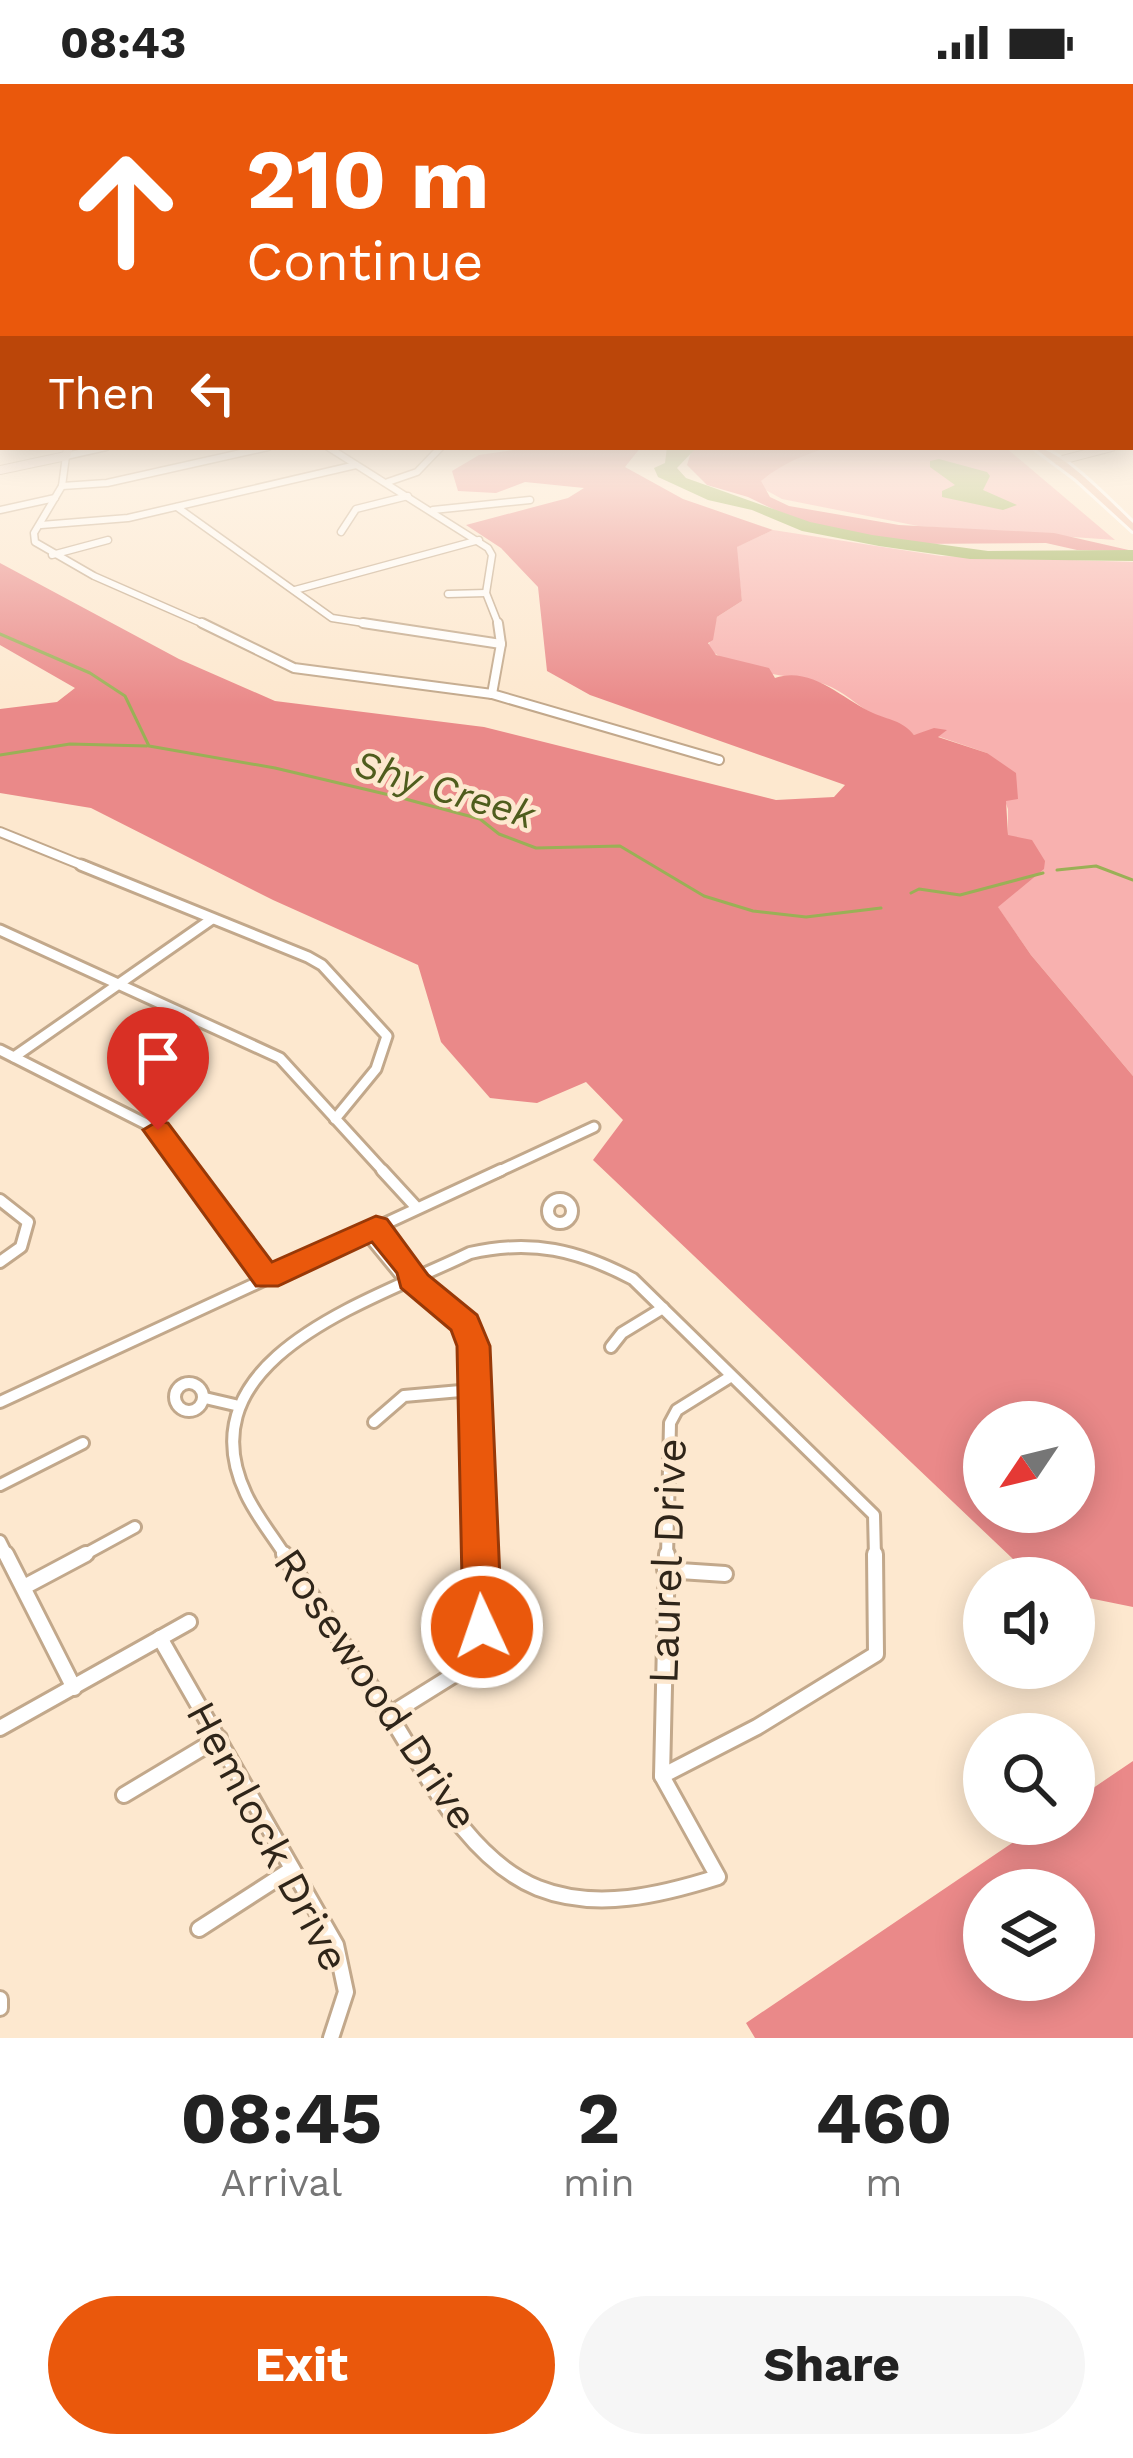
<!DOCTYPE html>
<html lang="en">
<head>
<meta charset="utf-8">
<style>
	body { margin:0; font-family:"Work Sans",sans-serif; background:#f6f6f6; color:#222; height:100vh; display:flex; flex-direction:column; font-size:45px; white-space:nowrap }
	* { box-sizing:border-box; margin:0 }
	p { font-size:39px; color:#767676 }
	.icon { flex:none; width:66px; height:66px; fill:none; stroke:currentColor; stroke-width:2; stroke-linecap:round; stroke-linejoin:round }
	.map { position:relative; height:1954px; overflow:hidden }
	.side { display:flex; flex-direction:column; background:#fff; flex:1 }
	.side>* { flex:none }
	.top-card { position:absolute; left:0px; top:0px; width:1134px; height:366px; box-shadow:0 6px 30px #0003; background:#ea580c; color:#fff; overflow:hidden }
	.needle { width:78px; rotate:235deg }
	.tools { position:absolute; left:963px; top:1317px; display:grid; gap:24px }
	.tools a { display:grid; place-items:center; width:132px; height:132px; border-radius:50%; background:#fff; box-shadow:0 6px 30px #0003; font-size:60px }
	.pin { position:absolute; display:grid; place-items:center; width:102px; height:102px; color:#fff; margin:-123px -51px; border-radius:50% 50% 50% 0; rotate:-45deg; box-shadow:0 0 12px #0007 }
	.pin .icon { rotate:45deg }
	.me { position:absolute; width:132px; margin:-66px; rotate:357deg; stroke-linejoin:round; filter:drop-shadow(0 0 9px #0008) }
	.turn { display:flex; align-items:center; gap:42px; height:252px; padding:0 48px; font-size:54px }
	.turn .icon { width:156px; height:156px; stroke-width:2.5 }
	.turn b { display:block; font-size:84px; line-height:102px }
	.then { display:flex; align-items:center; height:114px; padding:0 48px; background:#0003; gap:24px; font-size:45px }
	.eta { display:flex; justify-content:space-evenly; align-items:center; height:204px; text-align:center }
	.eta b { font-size:72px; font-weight:700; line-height:84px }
	.primary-button { display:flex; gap:24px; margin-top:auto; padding:24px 48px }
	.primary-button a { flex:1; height:138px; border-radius:72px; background:#ea580c; color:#fff; font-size:48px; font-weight:700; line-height:138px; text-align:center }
	.primary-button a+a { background:#f6f6f6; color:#222 }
	.status { display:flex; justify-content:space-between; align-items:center; height:84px; padding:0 60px; background:#fff; direction:ltr }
	.status svg { height:33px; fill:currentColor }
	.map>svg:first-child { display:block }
	.green { fill:#f8b1af }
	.forest { fill:#ea8989; fill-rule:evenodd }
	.water { fill:#9ab056 }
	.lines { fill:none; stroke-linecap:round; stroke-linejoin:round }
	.stream { stroke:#9ab056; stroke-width:3 }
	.street-far4-casing { stroke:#c2a88b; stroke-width:9 }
	.street-far3-casing { stroke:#c2a88b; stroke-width:12 }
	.street-far2-casing { stroke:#c2a88b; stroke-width:15 }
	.street-far1-casing { stroke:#c2a88b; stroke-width:16 }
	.street-casing { stroke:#c2a88b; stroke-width:20 }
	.secondary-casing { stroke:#c2a88b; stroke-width:10 }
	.primary-casing { stroke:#fff; stroke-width:6 }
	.street-far4 { stroke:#fff; stroke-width:6 }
	.street-far3 { stroke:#fff; stroke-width:8 }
	.street-far2 { stroke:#fff; stroke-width:9 }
	.street-far1 { stroke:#fff; stroke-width:10 }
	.street { stroke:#fff; stroke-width:14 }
	.secondary { stroke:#f9e2d8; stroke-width:8 }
	.primary { fill:#f2c5b0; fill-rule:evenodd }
	.route { fill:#ea580c; stroke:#983908; stroke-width:3 }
	.labels { text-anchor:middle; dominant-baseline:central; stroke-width:9; stroke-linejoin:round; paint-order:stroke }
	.water-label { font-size:39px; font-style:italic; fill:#4f5d1d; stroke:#fde8cf }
	.near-street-label { font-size:42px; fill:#2f2519; stroke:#fde8cf }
</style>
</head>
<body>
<div class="status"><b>08:43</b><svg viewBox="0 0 49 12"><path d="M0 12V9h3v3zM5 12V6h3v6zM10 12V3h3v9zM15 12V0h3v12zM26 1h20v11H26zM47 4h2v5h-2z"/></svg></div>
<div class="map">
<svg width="1133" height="1954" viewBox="0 0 1133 1954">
	<rect width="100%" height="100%" fill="#fde8cf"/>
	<g class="green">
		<polygon points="785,363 1005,363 1115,456 918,442 782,415 760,403 746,386"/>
		<path d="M773 446 941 472 1133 478V992L1031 871 997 822 1043 785 1018 755 1008 752V725L987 669 937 652 945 647 914 651C901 637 889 638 873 630 856 621 844 607 824 600 787 589 740 592 708 564L717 533 742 517 736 463Z"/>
	</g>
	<g class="forest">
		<path d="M534 363H641L625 383 683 415 773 446 737 463 742 517 717 533 713 556 708 559 716 571 769 584 775 594C811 581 844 616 873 629 888 636 902 636 914 651L934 644 947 646 938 653 987 669 1016 689 1018 715 1006 717 1008 751 1032 756 1045 777 1044 785 998 823 1031 871 1133 992V1523L1074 1511V1494H1033L593 1076 623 1036 586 998 537 1019 490 1014 441 958 418 881 273 816 91 724 0 709V625L57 618 75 604 0 561V479L179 575 275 617 484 643 776 716 834 713 845 701 590 611 547 587 538 503 501 464 466 441 568 414 584 404 525 398 496 409 458 407 452 387 479 371ZM984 1338H1074V1428H984Z"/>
		<path d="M699 363H829C804 371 781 380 761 397L770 413 789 422 899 441 1054 449 1133 467 1077 466 1046 459 911 460 804 440 748 413 707 401 687 381 691 368Z"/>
		<path d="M1133 1677V1954H755L746 1939 1040 1740H1074V1717ZM984 1806H1074V1896H984Z"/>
	</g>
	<g class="water">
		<polygon points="667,363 697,363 677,384 686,394 810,438 872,451 988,467 1133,466 1133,477 970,475 879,462 802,447 752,426 708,416 658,393 654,384 665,379"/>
		<polygon points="939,375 987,388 990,392 983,406 1017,421 1003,426 942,413 942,407 955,401 930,383 930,377"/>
	</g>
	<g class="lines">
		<g class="stream">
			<polyline points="0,550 90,589 125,612 149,662 275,684 398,713 480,735 499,750 536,764 620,762 704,812 753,827 806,833 881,824"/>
			<polyline points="0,671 70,660 147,662"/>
			<polyline points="1057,786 1096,782 1133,796"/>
			<polyline points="911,809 919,805 960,811 1043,789"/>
		</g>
		<g class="street-far4-casing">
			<g id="street-far4">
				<polyline points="106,363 66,372 62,402 34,449 35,458 94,492 208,542"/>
				<polyline points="328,363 488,464 492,471 486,509 499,542"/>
				<polyline points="388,398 417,388 441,363"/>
				<polyline points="62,402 107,399 268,363"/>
				<polyline points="177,423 332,534 383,542"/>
				<polyline points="0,426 55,414"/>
				<polyline points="433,426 530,416"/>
				<polyline points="41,441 128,434 356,381"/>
				<polyline points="341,448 356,425 408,412"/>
				<polyline points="52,471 108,456"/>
				<polyline points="295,506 479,456"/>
				<polyline points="448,510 486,509"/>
			</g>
		</g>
		<g class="street-far3-casing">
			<g id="street-far3">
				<polyline points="202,539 294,584 492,610 719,676"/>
				<polyline points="363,539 501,560"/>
				<polyline points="492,610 501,560 498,539"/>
				<polyline points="0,748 89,784"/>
			</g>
		</g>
		<g class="street-far2-casing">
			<g id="street-far2">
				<polyline points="81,781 308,873 322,881 387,952 376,985 335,1035"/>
				<polyline points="0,846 280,974 385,1089"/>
				<polyline points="0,966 158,1046 190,1089"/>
				<polyline points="14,973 212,835"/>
				<polyline points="495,1089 594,1043"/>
			</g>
		</g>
		<g class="street-far1-casing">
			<g id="street-far1">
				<polyline points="187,1086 267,1194"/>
				<polyline points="382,1086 417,1124"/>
				<circle cx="560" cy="1127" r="12"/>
				<polyline points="0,1116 28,1138 21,1163 0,1178"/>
				<polyline points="366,1148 402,1192 413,1196 412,1187 376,1143"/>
				<polyline points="413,1196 466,1239 473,1262 481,1473"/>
				<polyline points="611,1263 622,1249 663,1224"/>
				<circle cx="189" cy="1313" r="14"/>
				<polyline points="205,1314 235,1321"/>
				<polyline points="0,1318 501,1086"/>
				<polyline points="374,1338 404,1312 472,1306"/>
				<polyline points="0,1401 83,1359"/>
				<polyline points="0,1457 8,1473"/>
				<polyline points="80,1473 135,1443"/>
				<path d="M286 1473C273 1452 256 1432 246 1410 181 1272 379 1214 470 1169 532 1155 578 1166 633 1195L874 1431 875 1473"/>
				<polyline points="667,1473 670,1339 677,1326 730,1293"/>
			</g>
		</g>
		<g class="street-casing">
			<g id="street">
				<polyline points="6,1470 74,1604"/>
				<path d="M284 1470C318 1521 351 1573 385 1624 425 1686 465 1774 538 1804 596 1827 661 1811 718 1793L662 1692 757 1643 876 1570 875 1470"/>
				<polyline points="665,1486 725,1490"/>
				<polyline points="24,1503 86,1470"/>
				<polyline points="160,1554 336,1861 346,1908 331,1954"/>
				<polyline points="391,1630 468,1582 483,1542 480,1470"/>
				<polyline points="0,1644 189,1538"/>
				<polyline points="662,1692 667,1470"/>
				<polyline points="124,1711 219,1654"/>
				<polyline points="199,1845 292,1785"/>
				<polyline points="0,1915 0,1924"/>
			</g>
		</g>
		<g class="secondary-casing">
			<g id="secondary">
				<polyline points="1058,377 1112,363"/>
				<polyline points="0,386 66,372 69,363"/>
			</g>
		</g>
		<g class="primary-casing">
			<path id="primary" d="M1033 363C1060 363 1112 420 1133 439V447L1076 395Z"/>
		</g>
		<use href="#street-far4" class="street-far4"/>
		<use href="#street-far3" class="street-far3"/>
		<use href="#street-far2" class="street-far2"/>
		<use href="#street-far1" class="street-far1"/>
		<use href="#street" class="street"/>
		<use href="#secondary" class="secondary"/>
		<use href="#primary" class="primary"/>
	</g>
	<linearGradient id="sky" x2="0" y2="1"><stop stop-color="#89b2ae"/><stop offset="0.56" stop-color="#fef5e9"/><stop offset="1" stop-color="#fef5e9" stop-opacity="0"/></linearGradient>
	<rect width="1133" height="621" fill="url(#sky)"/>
	<polygon class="route" points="158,1037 168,1039 272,1178 376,1132 387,1135 428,1191 477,1231 490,1262 502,1543 496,1555 482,1560 469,1555 463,1543 457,1262 451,1246 401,1204 397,1189 372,1158 278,1202 256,1202 143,1046"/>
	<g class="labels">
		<g class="water-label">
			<text transform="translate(445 705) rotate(17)">Shy Creek</text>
		</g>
		<g class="near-street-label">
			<text transform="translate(667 1477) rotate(-88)">Laurel Drive</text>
			<text transform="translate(376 1605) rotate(56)">Rosewood Drive</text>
			<text transform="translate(268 1752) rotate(62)">Hemlock Drive</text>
		</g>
	</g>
</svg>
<div class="tools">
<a><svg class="needle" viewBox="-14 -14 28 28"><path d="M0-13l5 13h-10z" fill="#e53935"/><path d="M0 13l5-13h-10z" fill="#767676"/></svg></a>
<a><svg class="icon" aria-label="sound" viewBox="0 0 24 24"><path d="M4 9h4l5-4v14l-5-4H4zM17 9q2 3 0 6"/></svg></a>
<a><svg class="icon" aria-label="search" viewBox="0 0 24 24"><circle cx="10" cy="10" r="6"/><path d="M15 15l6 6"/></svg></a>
<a><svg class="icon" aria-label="layers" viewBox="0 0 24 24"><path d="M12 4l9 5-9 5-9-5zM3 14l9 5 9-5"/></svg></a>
</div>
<div class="pin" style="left:158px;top:1046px;background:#d93025"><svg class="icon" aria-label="arrive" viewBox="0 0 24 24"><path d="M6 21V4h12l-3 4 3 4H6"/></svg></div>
<svg class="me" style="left:482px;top:1543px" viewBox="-20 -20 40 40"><circle r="17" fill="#ea580c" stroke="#fff" stroke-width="3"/><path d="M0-11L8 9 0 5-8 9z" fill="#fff"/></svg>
<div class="top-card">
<div class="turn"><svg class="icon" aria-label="ahead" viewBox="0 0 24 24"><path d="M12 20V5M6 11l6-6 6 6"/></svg><div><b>210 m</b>Continue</div></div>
<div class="then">Then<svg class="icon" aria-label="left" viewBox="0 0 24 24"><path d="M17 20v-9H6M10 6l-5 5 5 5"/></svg></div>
</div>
</div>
<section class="side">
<div class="eta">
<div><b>08:45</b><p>Arrival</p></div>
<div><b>2</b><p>min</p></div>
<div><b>460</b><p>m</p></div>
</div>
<div class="primary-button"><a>Exit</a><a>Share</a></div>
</section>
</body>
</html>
